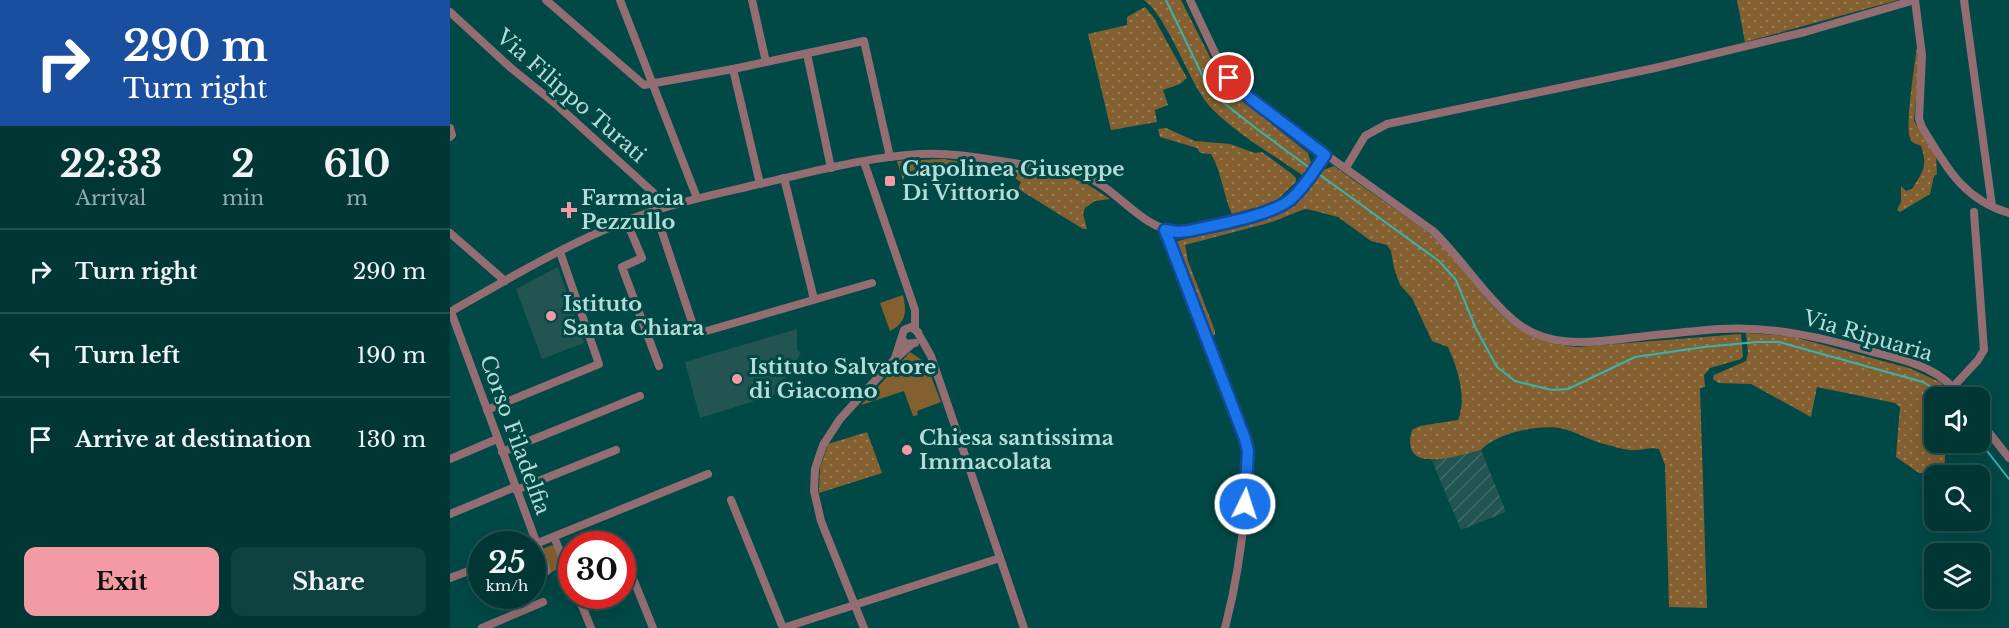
<!DOCTYPE html>
<html lang="en">
<head>
<meta charset="utf-8">
<style>
	body { margin:0; font-family:"Libre Baskerville",serif; background:#0e4241; color:#f1f3f6; height:100vh; display:flex; flex-direction:column; font-size:22px; white-space:nowrap }
	* { box-sizing:border-box; margin:0 }
	p { font-size:20px; color:#95acad }
	.icon { flex:none; width:33px; height:33px; fill:none; stroke:currentColor; stroke-width:2; stroke-linecap:round; stroke-linejoin:round }
	.map { position:relative; flex:1; overflow:hidden }
	.drawer { display:flex; flex-direction:column; background:#003735; width:450px }
	.drawer>* { flex:none }
	.hud { background:#1a4fa0; color:#fff; overflow:hidden }
	.buttons { position:absolute; left:1474px; top:387px; display:grid; gap:12px }
	.buttons a { display:grid; place-items:center; width:66px; height:66px; border-radius:12px; background:#003735; box-shadow:0 6px 24px #0002,0 0 0 2px #225150; font-size:30px }
	.speed { position:absolute; left:18px; top:531px; display:flex; gap:12px; font-size:30px; font-weight:700; text-align:center }
	.speed>* { display:grid; place-content:center; width:78px; height:78px; border-radius:50%; background:#003735; box-shadow:0 6px 24px #0002,0 0 0 2px #225150; line-height:1 }
	.speed small { font-size:15px; font-weight:400 }
	.speed .limit { border:9px solid #d22; background:#fff; color:#111 }
	.pin { position:absolute; display:grid; place-items:center; width:51px; height:51px; color:#fff; margin:-26px; border:3px solid #fff; border-radius:50%; box-shadow:0 2px 6px #0007 }
	.me { position:absolute; width:66px; margin:-33px; rotate:4deg; stroke-linejoin:round; filter:drop-shadow(0 0 4px #0008) }
	.turn { display:flex; align-items:center; gap:21px; height:126px; padding:0 24px; font-size:27px }
	.turn .icon { width:78px; height:78px; stroke-width:2.5 }
	.turn b { display:block; font-size:42px; line-height:51px }
	.eta { display:flex; justify-content:space-evenly; align-items:center; height:102px; text-align:center }
	.eta b { font-size:36px; font-weight:700; line-height:42px }
	.action { display:flex; gap:12px; margin-top:auto; padding:12px 24px }
	.action a { flex:1; height:69px; border-radius:12px; background:#f49aa5; color:#111; font-size:24px; font-weight:700; line-height:69px; text-align:center }
	.action a+a { background:#0e4241; color:#f1f3f6 }
	ul { padding:0; list-style:none }
	li { display:flex; align-items:center; gap:18px; height:84px; padding:0 24px; border-top:2px solid #225150 }
	li div { flex:1 }
	li b { display:block; font-size:22px }
	li em { font-style:normal }
	main { display:flex; flex:1; min-height:0 }
	.map>svg:first-child { display:block }
	.built { fill:#225452 }
	.industrial { fill:url(#industrial-furrows) }
	.grass { fill:url(#grass-dots) }
	.park { fill:#846031 }
	.lines { fill:none; stroke-linecap:round; stroke-linejoin:round }
	.stream { stroke:#37b4b0; stroke-width:2 }
	.minor { stroke:#946d72; stroke-width:8 }
	.route-casing { stroke:#114b97; stroke-width:15 }
	.route { stroke:#1a73e8; stroke-width:10 }
	.poi-dot { fill:#f49aa5; stroke:#004947; stroke-width:2 }
	.labels { text-anchor:middle; dominant-baseline:central; stroke-width:6; stroke-linejoin:round; paint-order:stroke }
	.street-label { font-size:21px; fill:#b6dcd9; stroke:#004947 }
	.poi-label { font-size:21px; font-weight:bold; fill:#b6dcd9; stroke:#004947; text-anchor:start }
</style>
</head>
<body>
<main>
<section class="drawer">
<div class="hud">
<div class="turn"><svg class="icon" aria-label="right" viewBox="0 0 24 24"><path d="M7 20v-9h11M14 6l5 5-5 5"/></svg><div><b>290 m</b>Turn right</div></div>
</div>
<div class="eta">
<div><b>22:33</b><p>Arrival</p></div>
<div><b>2</b><p>min</p></div>
<div><b>610</b><p>m</p></div>
</div>
<ul>
<li><svg class="icon" aria-label="right" viewBox="0 0 24 24"><path d="M7 20v-9h11M14 6l5 5-5 5"/></svg><div><b>Turn right</b></div><em>290 m</em></li>
<li><svg class="icon" aria-label="left" viewBox="0 0 24 24"><path d="M17 20v-9H6M10 6l-5 5 5 5"/></svg><div><b>Turn left</b></div><em>190 m</em></li>
<li><svg class="icon" aria-label="arrive" viewBox="0 0 24 24"><path d="M6 21V4h12l-3 4 3 4H6"/></svg><div><b>Arrive at destination</b></div><em>130 m</em></li>
</ul>
<div class="action"><a>Exit</a><a>Share</a></div>
</section>
<div class="map">
<svg width="1559" height="628" viewBox="0 0 1559 628">
	<defs>
		<pattern id="industrial-furrows" width="10" height="10" patternUnits="userSpaceOnUse" patternTransform="scale(1.5)"><rect width="10" height="10" fill="#225452"/><path d="M-1 1l2-2M0 10L10 0M9 11l2-2" fill="none" stroke="#406c6a"/></pattern>
		<pattern id="grass-dots" width="8" height="8" patternUnits="userSpaceOnUse" patternTransform="scale(1.5)"><rect width="8" height="8" fill="#846031"/><path d="M2 2h.1M6 6h.1" fill="none" stroke="#987e58" stroke-width="1.8" stroke-linecap="round"/></pattern>
	</defs>
	<rect width="100%" height="100%" fill="#004947"/>
	<g class="built">
		<polygon points="108,267 134,343 92,359 66,289"/>
		<polygon points="347,329 347,350 351,353 324,395 250,418 235,362"/>
	</g>
	<polygon class="industrial" points="1031,450 1056,512 1011,530 982,461"/>
	<g class="grass">
		<path d="M694 0H731L770 77 799 106 858 153 861 163 852 175C825 156 772 125 754 99 737 75 715 14 694 0Z"/>
		<polygon points="1287,0 1448,0 1295,42"/>
		<polygon points="695,7 704,18 737,78 730,84 713,90 718,105 705,110 707,122 661,130 638,34 677,25 677,17"/>
		<path d="M1467 46H1468L1469 65 1464 121 1486 155 1487 174 1484 176 1480 194 1450 212 1447 210 1451 202V186L1456 191 1462 189C1473 172 1478 166 1471 146 1467 144 1461 143 1460 138 1455 125 1465 63 1467 46Z"/>
		<path d="M716 128 745 141 780 144 805 153 812 152 842 174 846 178V182L824 203 782 214C773 195 772 172 761 154L750 153 747 148 710 137 708 129Z"/>
		<path d="M493 159 622 178 637 184 660 199 645 201 635 208 633 214 637 229H633L570 190 568 189 571 182C566 179 560 174 554 173 547 171 542 174 535 174 509 175 480 160 455 174L453 180 447 161Z"/>
		<path d="M884 166C905 181 926 196 948 211 959 219 971 227 981 235 1035 283 1045 341 1128 347L1291 334 1293 356 1291 359 1260 368 1254 375 1255 387 1250 388 1257 608 1219 607 1215 465 1209 449C1200 447 1194 450 1186 450 1177 451 1166 447 1158 445 1143 442 1129 433 1114 429 1092 423 1046 433 1031 450 1008 455 949 477 962 430L970 426 1008 420C1017 398 1008 369 998 347L982 341 962 298 950 285 944 268 941 251 937 245 921 241 888 217 857 209 852 210 822 222 735 245 738 261 765 331V335L760 336 725 242 830 213 845 206 873 170Z"/>
		<polygon points="1296,333 1340,336 1459,368 1490,382 1505,396 1505,397 1485,398 1485,442 1496,443 1494,473 1469,473 1446,457 1450,407 1445,403 1367,387 1361,417 1301,384 1269,383 1263,379 1264,375 1296,361 1298,353"/>
		<polygon points="417,432 432,473 369,493 370,468 378,444"/>
	</g>
	<g class="park">
		<path d="M453 295C457 312 456 323 440 331L430 303Z"/>
		<polygon points="460,352 476,363 491,402 467,411 468,415 463,416 454,391 411,405"/>
		<polygon points="102,545 104,546 113,566 100,573 92,549"/>
	</g>
	<g class="lines">
		<g class="stream">
			<polyline points="716,0 756,83 770,100 807,129 861,169"/>
			<polyline points="866,172 989,261 1006,280 1026,329 1047,367 1065,381 1102,390 1118,389 1185,357 1254,347 1307,342 1329,342 1473,382 1492,393 1495,398"/>
			<polyline points="1530,442 1559,479"/>
		</g>
		<g class="minor">
			<polyline points="96,0 194,85 283,69 414,41 440,157"/>
			<polyline points="170,0 247,198"/>
			<polyline points="302,0 316,62"/>
			<path d="M740 0 765 53 779 78 788 87 815 111 983 231C1012 259 1033 294 1062 319 1098 351 1145 342 1188 337 1215 334 1243 331 1270 329 1322 326 1370 337 1419 351 1439 356 1459 360 1477 369 1490 375 1503 386 1512 398"/>
			<path d="M1465 0 1472 55 1469 119 1472 127C1496 166 1512 199 1559 213"/>
			<polyline points="1514,0 1542,206"/>
			<polyline points="0,12 61,68 108,106 218,206"/>
			<polyline points="357,54 381,168"/>
			<polyline points="283,69 310,184"/>
			<polyline points="0,128 2,135 0,137"/>
			<polyline points="414,162 465,310 465,329"/>
			<polyline points="897,166 915,136 937,124 1205,68 1355,32 1465,0"/>
			<polyline points="334,178 364,299"/>
			<polyline points="205,211 246,334 422,283"/>
			<polyline points="176,220 192,258 172,267 209,366"/>
			<path d="M715 230 798 451C797 510 790 570 775 628"/>
			<polyline points="0,233 55,281"/>
			<path d="M0 312C56 280 113 246 173 222 217 204 263 195 309 184 362 172 416 157 470 154 503 152 537 159 569 164 587 167 606 168 623 172 664 181 687 228 728 232 751 230 824 214 841 200 855 188 864 170 875 155"/>
			<polyline points="1,312 97,571"/>
			<polyline points="468,333 481,356 574,628"/>
			<polyline points="452,339 456,344 465,343"/>
			<polyline points="445,358 454,330 461,327 468,332"/>
			<polyline points="1503,387 1528,360 1534,350 1524,212"/>
			<polyline points="37,410 149,364 110,252"/>
			<polyline points="1530,421 1559,458"/>
			<polyline points="52,452 190,396"/>
			<polyline points="0,459 47,439"/>
			<polyline points="66,490 166,450"/>
			<polyline points="281,500 333,628"/>
			<polyline points="0,514 65,487"/>
			<polyline points="104,537 122,580"/>
			<polyline points="83,545 258,474"/>
			<polyline points="172,551 203,628"/>
			<polyline points="0,578 32,566"/>
			<polyline points="128,596 141,628"/>
			<polyline points="32,628 93,602"/>
			<polyline points="333,628 550,558"/>
			<polyline points="414,628 371,521 364,491 365,469 373,445 390,419 443,361 462,344"/>
		</g>
	</g>
	<g class="lines">
		<g class="route-casing">
			<path id="route" d="M779 78 801 99 875 155C865 169 855 187 841 199 821 216 765 225 739 231L728 232 715 230 795 439 798 451 795 504"/>
		</g>
		<use href="#route" class="route"/>
	</g>
	<g class="poi-dot">
		<rect x="434" y="175" width="12" height="12" rx="3"/>
		<path d="M116 201h6v6h6v6h-6v6h-6v-6h-6v-6h6z"/>
		<circle cx="101" cy="316" r="6"/>
		<circle cx="287" cy="379" r="6"/>
		<circle cx="457" cy="450" r="6"/>
	</g>
	<g class="labels">
		<g class="street-label">
			<text transform="translate(121 96) rotate(41)">Via Filippo Turati</text>
			<text transform="translate(1418 336) rotate(16)">Via Ripuaria</text>
			<text transform="translate(65 435) rotate(70)">Corso Filadelfia</text>
		</g>
		<g class="poi-label">
			<text x="452" y="169">Capolinea Giuseppe<tspan x="452" dy="24">Di Vittorio</tspan></text>
			<text x="131" y="198">Farmacia<tspan x="131" dy="24">Pezzullo</tspan></text>
			<text x="113" y="304">Istituto<tspan x="113" dy="24">Santa Chiara</tspan></text>
			<text x="299" y="367">Istituto Salvatore<tspan x="299" dy="24">di Giacomo</tspan></text>
			<text x="469" y="438">Chiesa santissima<tspan x="469" dy="24">Immacolata</tspan></text>
		</g>
	</g>
</svg>
<div class="buttons">
<a><svg class="icon" aria-label="sound" viewBox="0 0 24 24"><path d="M4 9h4l5-4v14l-5-4H4zM17 9q2 3 0 6"/></svg></a>
<a><svg class="icon" aria-label="search" viewBox="0 0 24 24"><circle cx="10" cy="10" r="6"/><path d="M15 15l6 6"/></svg></a>
<a><svg class="icon" aria-label="layers" viewBox="0 0 24 24"><path d="M12 4l9 5-9 5-9-5zM3 14l9 5 9-5"/></svg></a>
</div>
<div class="speed"><div>25<small>km/h</small></div><div class="limit">30</div></div>
<div class="pin" style="left:779px;top:78px;background:#d93025"><svg class="icon" aria-label="arrive" viewBox="0 0 24 24"><path d="M6 21V4h12l-3 4 3 4H6"/></svg></div>
<svg class="me" style="left:795px;top:504px" viewBox="-20 -20 40 40"><circle r="17" fill="#1a73e8" stroke="#fff" stroke-width="3"/><path d="M0-11L8 9 0 5-8 9z" fill="#fff"/></svg>
</div>
</main>
</body>
</html>
